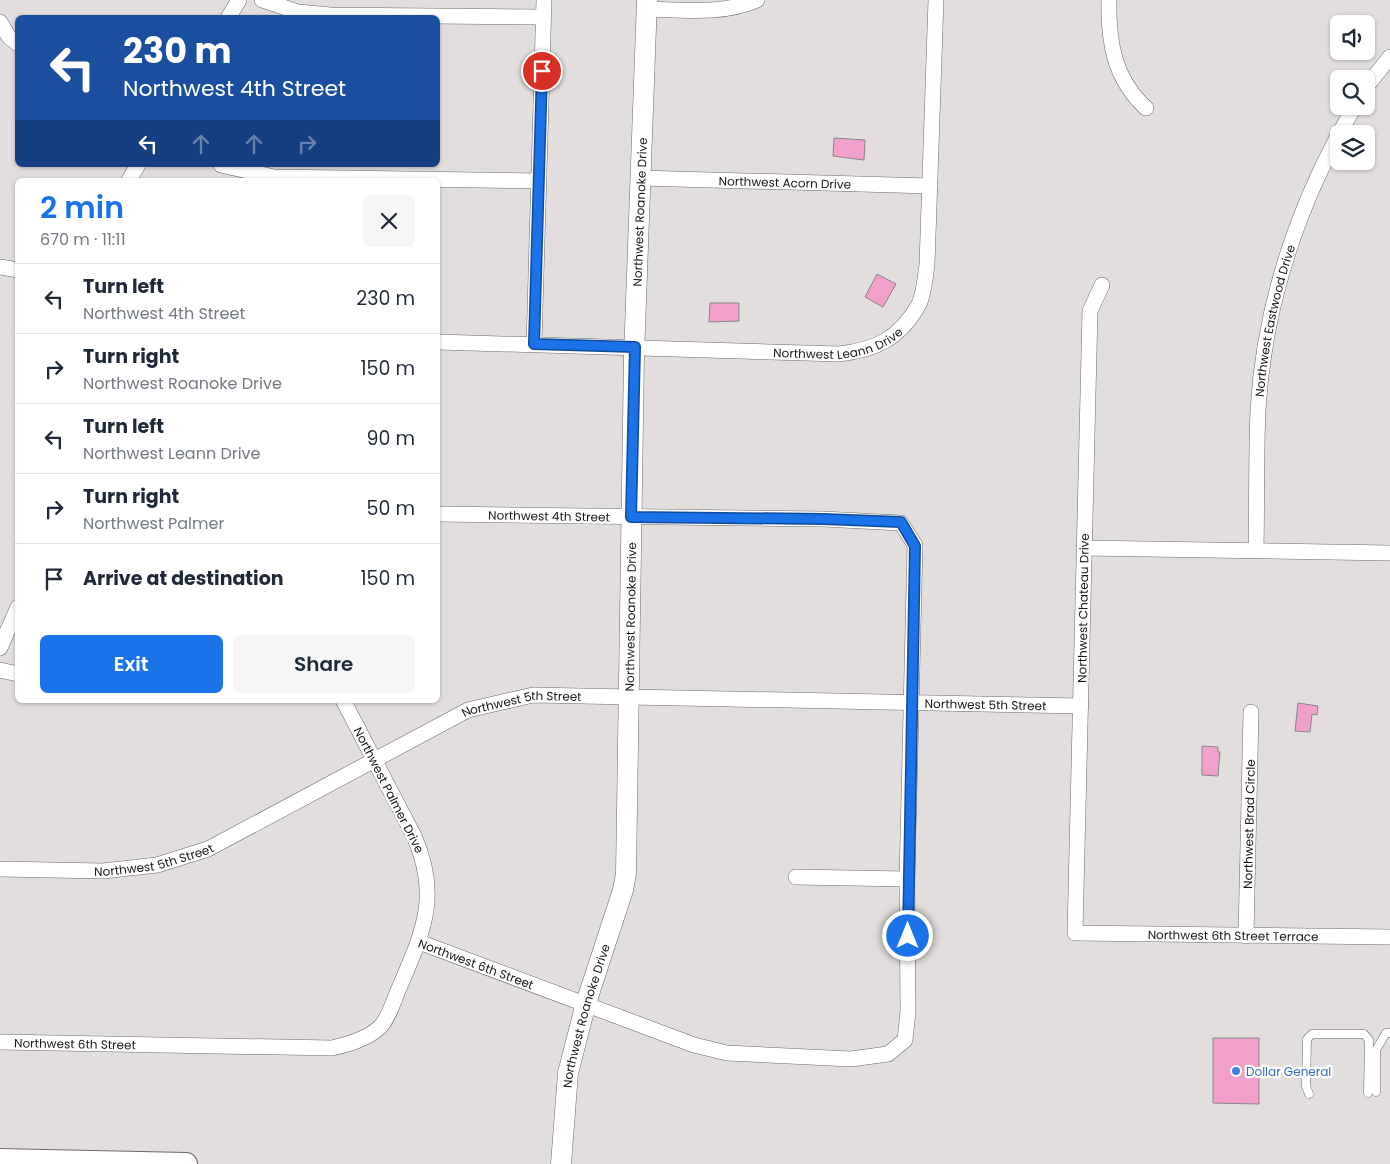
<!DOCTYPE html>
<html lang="en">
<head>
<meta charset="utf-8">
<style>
	body { margin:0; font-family:Poppins,sans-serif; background:#f6f6f7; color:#1f2937; height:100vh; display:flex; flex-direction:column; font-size:19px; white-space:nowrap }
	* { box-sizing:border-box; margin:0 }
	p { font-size:16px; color:#747a83 }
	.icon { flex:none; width:28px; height:28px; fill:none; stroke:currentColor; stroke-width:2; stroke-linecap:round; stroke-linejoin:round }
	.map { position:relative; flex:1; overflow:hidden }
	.sheet { position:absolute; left:15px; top:178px; width:425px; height:525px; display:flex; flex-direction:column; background:#fff; border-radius:8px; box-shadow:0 1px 4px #0004 }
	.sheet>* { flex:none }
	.top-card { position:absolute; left:15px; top:15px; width:425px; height:152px; border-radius:8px; box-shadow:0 1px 4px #0004; background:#1a4fa0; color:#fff; overflow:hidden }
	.controls { position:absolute; left:1330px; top:15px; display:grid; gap:10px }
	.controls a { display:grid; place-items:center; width:45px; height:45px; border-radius:8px; background:#fff; box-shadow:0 1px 4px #0004; font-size:25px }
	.pin { position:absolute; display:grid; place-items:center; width:42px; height:42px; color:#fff; margin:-21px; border:2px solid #fff; border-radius:50%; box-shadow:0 1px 5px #0007 }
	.me { position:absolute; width:55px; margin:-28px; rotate:0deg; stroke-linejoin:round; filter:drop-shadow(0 0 4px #0008) }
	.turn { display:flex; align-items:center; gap:18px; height:105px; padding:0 25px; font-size:22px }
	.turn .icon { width:65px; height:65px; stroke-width:2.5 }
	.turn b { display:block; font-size:35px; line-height:42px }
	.lanes { display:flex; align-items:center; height:48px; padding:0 25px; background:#0003; justify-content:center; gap:25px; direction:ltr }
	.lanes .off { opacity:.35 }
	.round { display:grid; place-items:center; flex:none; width:52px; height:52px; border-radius:8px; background:#f6f6f7 }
	.overview { display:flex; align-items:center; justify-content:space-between; height:85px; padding:0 25px }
	h1 { font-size:30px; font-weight:600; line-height:38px; color:#1a73e8 }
	.button { display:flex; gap:10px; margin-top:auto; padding:10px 25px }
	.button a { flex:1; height:58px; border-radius:8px; background:#1a73e8; color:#fff; font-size:20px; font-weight:600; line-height:58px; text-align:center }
	.button a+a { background:#f6f6f7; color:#1f2937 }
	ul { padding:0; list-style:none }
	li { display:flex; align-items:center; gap:15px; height:70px; padding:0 25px; border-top:1px solid #e0e1e3 }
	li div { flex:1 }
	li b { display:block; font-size:19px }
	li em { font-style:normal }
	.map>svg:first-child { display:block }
	.building { fill:#f1a0cc; stroke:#888587 }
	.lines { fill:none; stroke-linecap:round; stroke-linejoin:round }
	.lane-casing { stroke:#6c6967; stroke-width:9 }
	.street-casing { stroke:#6c6967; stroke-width:16 }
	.secondary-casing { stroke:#6c6967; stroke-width:21 }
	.primary-casing { stroke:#6c6967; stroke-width:24 }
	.lane { stroke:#fff; stroke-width:8 }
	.street { stroke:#fff; stroke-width:15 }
	.secondary { stroke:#fff; stroke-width:20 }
	.primary { stroke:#fff; stroke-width:22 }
	.route-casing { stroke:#114b97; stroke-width:12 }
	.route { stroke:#1a73e8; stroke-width:9 }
	.shop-dot { fill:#3f7fe0; stroke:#fff; stroke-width:2 }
	.labels { text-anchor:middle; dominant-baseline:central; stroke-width:4.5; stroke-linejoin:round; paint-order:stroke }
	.street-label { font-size:12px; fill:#181616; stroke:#fff }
	.shop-label { font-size:12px; fill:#366cbe; stroke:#fff; text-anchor:start }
</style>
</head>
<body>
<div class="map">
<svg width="1390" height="1164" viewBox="0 0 1390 1164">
	<rect width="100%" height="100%" fill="#e2dedd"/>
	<g class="building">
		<polygon points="834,138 865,140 864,160 833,156"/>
		<polygon points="877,274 896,284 883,307 865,297"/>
		<polygon points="710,303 739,303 739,321 709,322"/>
		<polygon points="1298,703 1318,706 1317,715 1312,714 1310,732 1295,731"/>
		<polygon points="1202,746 1218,747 1218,752 1220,752 1218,776 1202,775"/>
		<polygon points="1213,1038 1259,1038 1259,1104 1213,1103"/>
	</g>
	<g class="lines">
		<g class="lane-casing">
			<g id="lane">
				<polyline points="1376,1092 1376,1050 1386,1033 1390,1033"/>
				<polyline points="1309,1094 1306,1086 1307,1039 1312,1034 1364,1034 1369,1040 1368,1093"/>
			</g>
		</g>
		<g class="street-casing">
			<g id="street">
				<polyline points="262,0 298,12 330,15 543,17"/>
				<path d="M1109 0C1108 41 1114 79 1146 108"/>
				<path d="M647 9C684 10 721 15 757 0"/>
				<polyline points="228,18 239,0"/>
				<polyline points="0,22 9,37 18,44"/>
				<polyline points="1366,87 1390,57"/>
				<polyline points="221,165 274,177 539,181"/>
				<path id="s1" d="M640 178 930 186"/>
				<polyline points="129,180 138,165"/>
				<polyline points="0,267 18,270"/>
				<path id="s2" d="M1102 285 1090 311 1075 933 1390 937"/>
				<path id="s3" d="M438 342 839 354C875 350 899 339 918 306 924 296 925 277 927 265L936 0"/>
				<polyline points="534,344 544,0"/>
				<polyline points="1084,548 1390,553"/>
				<path id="s4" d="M1256 550C1257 503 1256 456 1258 410 1264 303 1300 198 1355 106"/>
				<polyline points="0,648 18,607"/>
				<polyline points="0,670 18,674"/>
				<path id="s5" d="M0 869 103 871 157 865 208 849 468 710 533 695 1081 706"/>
				<polyline points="796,877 907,879"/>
				<path id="s6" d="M1246 936 1251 712"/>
				<path id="s7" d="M419 942 694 1045 727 1053 851 1059 888 1054 905 1040 908 1012 907 879 915 545 901 523 823 519 438 514"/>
				<path id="s8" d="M0 1042 332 1048C349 1044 367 1039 380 1027 389 1018 395 997 400 986 424 930 440 895 414 836L343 700"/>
			</g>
		</g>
		<g class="secondary-casing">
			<g id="secondary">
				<path id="s9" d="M561 1164 568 1073 586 1003 623 890 626 874 634 356 647 0"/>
			</g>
		</g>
		<g class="primary-casing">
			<polyline id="primary" points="0,1160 186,1164"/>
		</g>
		<use href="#lane" class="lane"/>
		<use href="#street" class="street"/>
		<use href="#secondary" class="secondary"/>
		<use href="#primary" class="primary"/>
	</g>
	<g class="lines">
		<g class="route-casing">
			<polyline id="route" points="542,71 534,344 635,347 631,517 823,519 901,522 915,546 908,936"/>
		</g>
		<use href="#route" class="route"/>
	</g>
	<circle class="shop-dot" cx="1236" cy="1071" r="5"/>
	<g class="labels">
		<g class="street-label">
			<text stroke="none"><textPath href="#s1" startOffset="145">Northwest Acorn Drive</textPath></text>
			<text stroke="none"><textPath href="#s9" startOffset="961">Northwest Roanoke Drive</textPath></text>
			<text stroke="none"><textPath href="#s4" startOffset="231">Northwest Eastwood Drive</textPath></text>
			<text stroke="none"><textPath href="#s3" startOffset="402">Northwest Leann Drive</textPath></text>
			<text transform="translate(549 516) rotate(1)">Northwest 4th Street</text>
			<text transform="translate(1083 608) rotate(-89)">Northwest Chateau Drive</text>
			<text stroke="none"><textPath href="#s9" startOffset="556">Northwest Roanoke Drive</textPath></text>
			<text stroke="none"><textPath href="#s5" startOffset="1025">Northwest 5th Street</textPath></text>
			<text stroke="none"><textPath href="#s5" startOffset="560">Northwest 5th Street</textPath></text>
			<text transform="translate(389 790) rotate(63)">Northwest Palmer Drive</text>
			<text stroke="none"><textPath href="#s6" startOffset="112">Northwest Brad Circle</textPath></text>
			<text stroke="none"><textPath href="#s5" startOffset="155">Northwest 5th Street</textPath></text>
			<text stroke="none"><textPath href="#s2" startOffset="809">Northwest 6th Street Terrace</textPath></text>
			<text stroke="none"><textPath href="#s7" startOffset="61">Northwest 6th Street</textPath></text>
			<text stroke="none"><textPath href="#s9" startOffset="151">Northwest Roanoke Drive</textPath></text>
			<text stroke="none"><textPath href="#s8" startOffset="75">Northwest 6th Street</textPath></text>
		</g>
		<g class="shop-label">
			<text x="1246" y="1071">Dollar General</text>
		</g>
	</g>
</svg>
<div class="controls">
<a><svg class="icon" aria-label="sound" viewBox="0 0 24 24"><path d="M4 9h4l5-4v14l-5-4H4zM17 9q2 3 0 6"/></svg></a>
<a><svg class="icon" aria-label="search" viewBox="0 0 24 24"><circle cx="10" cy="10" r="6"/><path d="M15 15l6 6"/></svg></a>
<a><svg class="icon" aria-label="layers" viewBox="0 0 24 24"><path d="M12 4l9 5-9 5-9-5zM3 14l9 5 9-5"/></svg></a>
</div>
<div class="pin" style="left:542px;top:71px;background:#d93025"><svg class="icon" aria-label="arrive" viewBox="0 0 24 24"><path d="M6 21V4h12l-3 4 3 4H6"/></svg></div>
<svg class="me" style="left:908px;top:936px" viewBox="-20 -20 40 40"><circle r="17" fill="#1a73e8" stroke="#fff" stroke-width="3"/><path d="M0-11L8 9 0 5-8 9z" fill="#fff"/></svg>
<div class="top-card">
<div class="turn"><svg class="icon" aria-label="left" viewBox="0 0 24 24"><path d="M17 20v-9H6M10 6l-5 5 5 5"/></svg><div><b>230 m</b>Northwest 4th Street</div></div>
<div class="lanes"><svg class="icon" aria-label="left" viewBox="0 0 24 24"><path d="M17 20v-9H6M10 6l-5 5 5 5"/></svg><svg class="icon off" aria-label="ahead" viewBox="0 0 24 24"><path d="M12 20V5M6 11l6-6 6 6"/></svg><svg class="icon off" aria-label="ahead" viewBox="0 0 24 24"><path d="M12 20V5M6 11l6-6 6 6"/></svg><svg class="icon off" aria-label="right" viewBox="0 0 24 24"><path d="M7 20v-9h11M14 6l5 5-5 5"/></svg></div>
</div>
<section class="sheet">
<div class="overview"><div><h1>2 min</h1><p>670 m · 11:11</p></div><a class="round"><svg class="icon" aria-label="close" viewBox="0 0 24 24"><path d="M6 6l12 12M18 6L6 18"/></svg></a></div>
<ul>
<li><svg class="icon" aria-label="left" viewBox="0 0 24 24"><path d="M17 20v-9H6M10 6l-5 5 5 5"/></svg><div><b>Turn left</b><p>Northwest 4th Street</p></div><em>230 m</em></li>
<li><svg class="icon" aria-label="right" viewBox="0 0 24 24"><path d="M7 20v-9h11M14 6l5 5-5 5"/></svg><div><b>Turn right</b><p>Northwest Roanoke Drive</p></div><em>150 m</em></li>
<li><svg class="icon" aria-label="left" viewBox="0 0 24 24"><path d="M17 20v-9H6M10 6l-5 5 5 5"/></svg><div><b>Turn left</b><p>Northwest Leann Drive</p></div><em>90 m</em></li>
<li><svg class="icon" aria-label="right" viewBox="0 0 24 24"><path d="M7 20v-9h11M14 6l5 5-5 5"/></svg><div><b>Turn right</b><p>Northwest Palmer</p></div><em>50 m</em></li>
<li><svg class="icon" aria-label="arrive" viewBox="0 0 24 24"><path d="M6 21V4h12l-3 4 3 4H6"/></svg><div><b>Arrive at destination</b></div><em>150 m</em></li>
</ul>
<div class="button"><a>Exit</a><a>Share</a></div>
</section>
</div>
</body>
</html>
